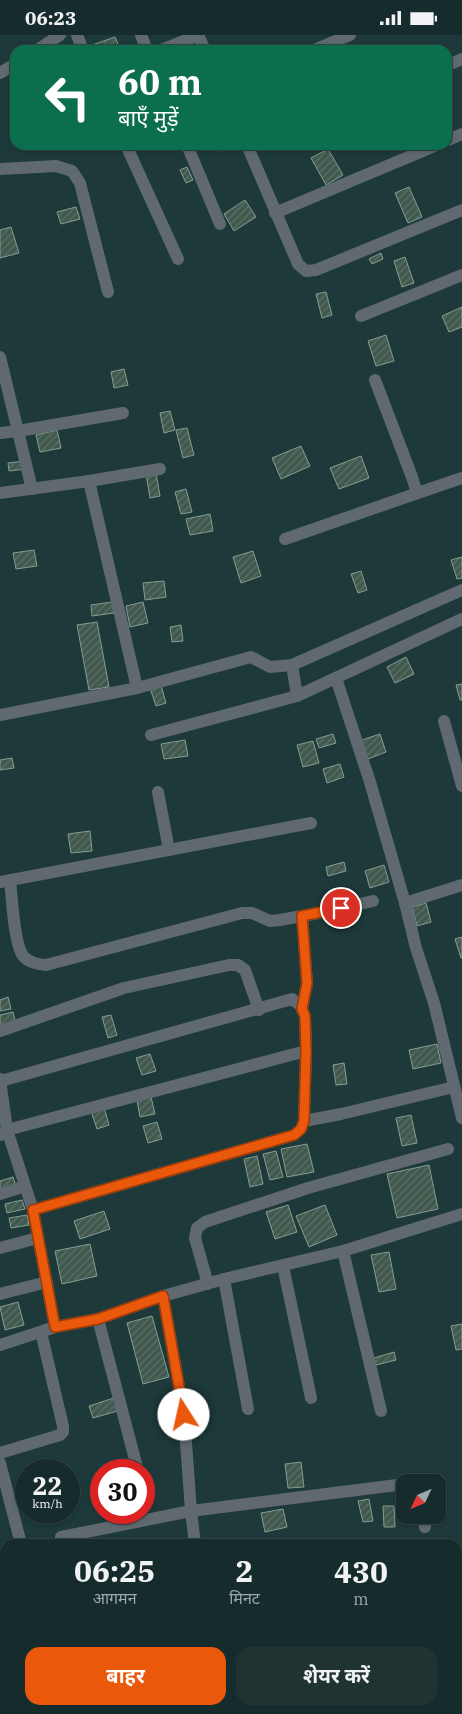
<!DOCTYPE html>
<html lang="hi">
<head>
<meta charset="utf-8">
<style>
	body { margin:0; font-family:"IBM Plex Serif","Noto Sans Devanagari",serif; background:#1f3333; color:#f1f3f6; height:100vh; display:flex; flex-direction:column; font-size:19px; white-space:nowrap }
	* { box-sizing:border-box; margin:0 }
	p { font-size:16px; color:#9ea7a9 }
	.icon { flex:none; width:28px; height:28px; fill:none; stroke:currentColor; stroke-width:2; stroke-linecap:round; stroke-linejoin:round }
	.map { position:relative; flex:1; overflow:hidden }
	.panel { position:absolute; left:0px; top:1504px; width:462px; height:176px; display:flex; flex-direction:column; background:#162b2b; border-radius:15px 15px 0 0; box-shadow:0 1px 4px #0004,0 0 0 1px #354747 }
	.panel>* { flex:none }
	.banner { position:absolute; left:10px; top:10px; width:442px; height:105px; border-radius:15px; box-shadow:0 1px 4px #0004,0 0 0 1px #354747; background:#0b6e4f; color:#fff; overflow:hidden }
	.needle { width:32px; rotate:226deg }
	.buttons { position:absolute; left:396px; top:1439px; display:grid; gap:10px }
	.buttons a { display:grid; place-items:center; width:50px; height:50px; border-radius:10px; background:#162b2b; box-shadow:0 1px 4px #0004,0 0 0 1px #354747; font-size:25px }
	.speed { position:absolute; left:15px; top:1424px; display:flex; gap:10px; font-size:25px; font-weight:700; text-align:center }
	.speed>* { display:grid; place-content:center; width:65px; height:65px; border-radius:50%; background:#162b2b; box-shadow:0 1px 4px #0004,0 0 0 1px #354747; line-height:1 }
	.speed small { font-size:12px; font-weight:400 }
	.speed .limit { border:8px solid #d22; background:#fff; color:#111 }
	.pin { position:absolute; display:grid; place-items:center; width:42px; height:42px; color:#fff; margin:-21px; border:2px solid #fff; border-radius:50%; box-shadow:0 1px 5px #0007 }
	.me { position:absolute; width:55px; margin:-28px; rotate:350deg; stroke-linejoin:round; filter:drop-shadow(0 0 4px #0008) }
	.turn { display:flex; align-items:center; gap:18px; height:105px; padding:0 25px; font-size:22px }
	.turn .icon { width:65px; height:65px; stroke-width:2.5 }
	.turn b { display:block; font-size:35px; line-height:42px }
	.eta { display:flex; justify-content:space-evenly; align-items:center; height:85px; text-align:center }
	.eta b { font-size:30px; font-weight:700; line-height:35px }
	.action { display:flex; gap:10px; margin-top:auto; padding:10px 25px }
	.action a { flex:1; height:58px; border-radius:15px; background:#ea580c; color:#fff; font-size:20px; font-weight:700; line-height:58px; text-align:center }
	.action a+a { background:#1f3333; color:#f1f3f6 }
	.status { display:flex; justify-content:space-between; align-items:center; height:35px; padding:0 25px; background:#162b2b; direction:ltr }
	.status svg { height:14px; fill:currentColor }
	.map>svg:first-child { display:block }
	.building { fill:url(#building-hatch); stroke:#849e91 }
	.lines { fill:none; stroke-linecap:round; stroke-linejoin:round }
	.street { stroke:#5f696f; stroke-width:12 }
	.route-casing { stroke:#983908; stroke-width:12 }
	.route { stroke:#ea580c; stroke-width:9 }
</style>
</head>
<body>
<div class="status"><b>06:23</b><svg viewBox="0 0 49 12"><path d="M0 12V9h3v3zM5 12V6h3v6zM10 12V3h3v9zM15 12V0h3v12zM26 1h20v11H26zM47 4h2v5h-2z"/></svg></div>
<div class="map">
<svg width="462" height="1679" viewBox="0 0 462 1679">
	<defs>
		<pattern id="building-hatch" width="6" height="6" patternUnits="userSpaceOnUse" patternTransform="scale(1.25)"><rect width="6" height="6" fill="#40584d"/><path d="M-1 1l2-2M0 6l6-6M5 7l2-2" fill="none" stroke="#5b7067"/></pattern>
	</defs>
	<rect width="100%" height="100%" fill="#1d3939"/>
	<g class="building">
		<polygon points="115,2 119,11 109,15 94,15 92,10"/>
		<polygon points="215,110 233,110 217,116"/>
		<polygon points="328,114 343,140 326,150 311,123"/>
		<polygon points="187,132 193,145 186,148 180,135"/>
		<polygon points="409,152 422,182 408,188 395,158"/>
		<polygon points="245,165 256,182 234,196 224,179"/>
		<polygon points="76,172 80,184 61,189 57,177"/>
		<polygon points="11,192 19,218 0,223 0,195"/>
		<polygon points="381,218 383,224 372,229 369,224"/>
		<polygon points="405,222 414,248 402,252 394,226"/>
		<polygon points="326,257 332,280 322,283 316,259"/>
		<polygon points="462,272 462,292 449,297 442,281"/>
		<polygon points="386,300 394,326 376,331 368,306"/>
		<polygon points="124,334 128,350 114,353 111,337"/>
		<polygon points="170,376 175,395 164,398 160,378"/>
		<polygon points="187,393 194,420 183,423 176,395"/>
		<polygon points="57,395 61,413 40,417 36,400"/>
		<polygon points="301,411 310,431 281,444 272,423"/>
		<polygon points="361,421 369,443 339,454 330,433"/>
		<polygon points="25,426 26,434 9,436 8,428"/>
		<polygon points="156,438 160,461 150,463 146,439"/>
		<polygon points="186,454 192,477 181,479 175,457"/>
		<polygon points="210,479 213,496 190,500 186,484"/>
		<polygon points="34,515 37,531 16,534 13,518"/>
		<polygon points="253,516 261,541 241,548 233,522"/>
		<polygon points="462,522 462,543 457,544 451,525"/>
		<polygon points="361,536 367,555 358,558 351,539"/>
		<polygon points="164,546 166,562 145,565 143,548"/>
		<polygon points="112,567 114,578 92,581 91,570"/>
		<polygon points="143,567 148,588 130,592 126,571"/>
		<polygon points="97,587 109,652 89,655 77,590"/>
		<polygon points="181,590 183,606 172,607 170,592"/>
		<polygon points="406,622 414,639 395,648 387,632"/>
		<polygon points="462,649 462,665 460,665 456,650"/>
		<polygon points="161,650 166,668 156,671 150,653"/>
		<polygon points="333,699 336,708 319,713 316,704"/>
		<polygon points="380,699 386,717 368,724 362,705"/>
		<polygon points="185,705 188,721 164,724 161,709"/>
		<polygon points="313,706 319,728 303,732 297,710"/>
		<polygon points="12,723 14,733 0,735 0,725"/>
		<polygon points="340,729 344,742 327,748 323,734"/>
		<polygon points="90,796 92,816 71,818 68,799"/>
		<polygon points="344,827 346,836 328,841 326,832"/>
		<polygon points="384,830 389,847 370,853 365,836"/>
		<polygon points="426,868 431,887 417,891 412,872"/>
		<polygon points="462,902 462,923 461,923 455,904"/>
		<polygon points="8,962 11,974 0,976 0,965"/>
		<polygon points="13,977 16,989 0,993 0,980"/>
		<polygon points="111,980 117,1000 108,1003 102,982"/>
		<polygon points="437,1009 441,1028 413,1034 409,1015"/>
		<polygon points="150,1019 156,1036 142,1040 136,1023"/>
		<polygon points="344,1028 347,1049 336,1050 333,1030"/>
		<polygon points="151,1062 155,1079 140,1082 137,1065"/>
		<polygon points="104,1072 109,1090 97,1094 91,1076"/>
		<polygon points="411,1080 417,1108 402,1111 396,1083"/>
		<polygon points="157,1087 162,1104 148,1108 143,1091"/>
		<polygon points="307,1109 314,1137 287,1142 281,1114"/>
		<polygon points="276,1116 283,1142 270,1145 263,1119"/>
		<polygon points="257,1121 263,1149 250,1152 244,1124"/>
		<polygon points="429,1130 438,1174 397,1183 387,1139"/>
		<polygon points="13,1142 16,1151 0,1156 0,1146"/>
		<polygon points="22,1165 25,1174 7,1178 5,1169"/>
		<polygon points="288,1170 297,1197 275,1204 266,1177"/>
		<polygon points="325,1170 337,1200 309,1212 296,1181"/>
		<polygon points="104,1176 110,1194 80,1204 74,1186"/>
		<polygon points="27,1180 29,1190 11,1193 9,1183"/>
		<polygon points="90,1209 97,1241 62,1249 55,1216"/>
		<polygon points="389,1217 396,1254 379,1257 371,1220"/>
		<polygon points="18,1267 24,1290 5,1295 0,1272"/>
		<polygon points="152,1281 169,1342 143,1349 127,1288"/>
		<polygon points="462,1289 462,1314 456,1315 451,1291"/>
		<polygon points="394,1317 396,1325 376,1330 374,1323"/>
		<polygon points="117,1362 121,1375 93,1383 89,1371"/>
		<polygon points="301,1427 304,1452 288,1453 285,1429"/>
		<polygon points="369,1464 373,1486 363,1487 358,1466"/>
		<polygon points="383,1471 394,1471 395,1492 384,1492"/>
		<polygon points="283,1474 287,1492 265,1497 261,1478"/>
	</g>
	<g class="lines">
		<g class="street">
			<polyline points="77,0 83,15"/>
			<polyline points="141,0 147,15"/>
			<polyline points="198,0 205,15"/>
			<polyline points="37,15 60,0"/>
			<polyline points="161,15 199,0"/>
			<polyline points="314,15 350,0"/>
			<polyline points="448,30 462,24"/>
			<polyline points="0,38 15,29"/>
			<polyline points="448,105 462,99"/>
			<polyline points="126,110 178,224"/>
			<polyline points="187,110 220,189"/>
			<polyline points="247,110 298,229 306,236 316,235 462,175"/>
			<polyline points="0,134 56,131 72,136 80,148 108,257"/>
			<polyline points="275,178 437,110"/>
			<polyline points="361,281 462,240"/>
			<polyline points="0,322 32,454"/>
			<polyline points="0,398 18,396 123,378"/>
			<polyline points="89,446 160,434"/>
			<polyline points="0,458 89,446 137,653"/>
			<polyline points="415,459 462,443"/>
			<polyline points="285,504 415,459 416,455 412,442 375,345"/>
			<polyline points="292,630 297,661"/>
			<polyline points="336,643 370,747 405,868 416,913 434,968 462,1083"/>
			<polyline points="0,680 137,653 251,622 270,632 292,630 462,555"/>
			<polyline points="444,686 462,751"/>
			<polyline points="151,700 297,661 462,584"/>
			<polyline points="158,757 169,815"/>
			<path d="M10 845C12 862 14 912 24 922 30 928 38 929 46 930L242 878H252L270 886 280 885 324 877 373 866"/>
			<polyline points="0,847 311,788"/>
			<polyline points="405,868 462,850"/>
			<polyline points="302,881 307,948 302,974"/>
			<polyline points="0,996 124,953 229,930 238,930 245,935 259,975"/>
			<polyline points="0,1044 7,1095 33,1175 55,1292"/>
			<polyline points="1,1046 292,964 300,970 305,981 306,1016 304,1086 301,1094 294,1100 33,1175"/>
			<polyline points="304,1086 341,1079 454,1052"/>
			<polyline points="0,1100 7,1095 306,1016"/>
			<polyline points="0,1159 25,1151"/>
			<polyline points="0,1213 38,1203"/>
			<polyline points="343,1216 381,1376"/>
			<polyline points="283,1231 311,1363"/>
			<polyline points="224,1244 248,1374"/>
			<polyline points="208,1249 195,1203 197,1193 205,1187 308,1153 448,1114"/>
			<polyline points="0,1259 47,1247"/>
			<polyline points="163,1261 184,1380 191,1476 195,1509"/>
			<polyline points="98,1284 137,1432"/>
			<polyline points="0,1310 55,1292 98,1284 163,1261 224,1244 343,1216 462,1179"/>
			<polyline points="0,1418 60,1400 63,1397 63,1391 41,1297"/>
			<polyline points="0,1428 21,1509"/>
			<polyline points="422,1480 425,1492"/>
			<polyline points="61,1502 191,1476 397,1450 405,1453"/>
			<polyline points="0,1582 5,1580"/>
			<polyline points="458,1633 462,1647"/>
			<polyline points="66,1675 67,1679"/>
			<polyline points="249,1675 250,1679"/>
			<polyline points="298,1675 300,1679"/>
			<polyline points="432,1675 433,1679"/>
			<polyline points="41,1679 49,1675"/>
			<polyline points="347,1679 353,1675"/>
		</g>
	</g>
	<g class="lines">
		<g class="route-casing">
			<polyline id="route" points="184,1380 163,1261 98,1284 55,1292 33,1175 294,1100 301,1094 304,1086 306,1016 305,981 302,974 307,948 302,881 341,873"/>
		</g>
		<use href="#route" class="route"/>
	</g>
</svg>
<div class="buttons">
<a><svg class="needle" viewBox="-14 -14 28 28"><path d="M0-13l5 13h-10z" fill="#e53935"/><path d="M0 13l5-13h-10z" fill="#9ea7a9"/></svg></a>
</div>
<div class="speed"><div>22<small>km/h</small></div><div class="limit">30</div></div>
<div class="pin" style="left:341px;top:873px;background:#d93025"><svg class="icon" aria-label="arrive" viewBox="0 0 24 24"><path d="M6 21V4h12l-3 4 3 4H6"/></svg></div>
<svg class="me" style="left:184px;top:1380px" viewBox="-20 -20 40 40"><circle r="19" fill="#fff"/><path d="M0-13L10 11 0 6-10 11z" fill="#ea580c"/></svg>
<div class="banner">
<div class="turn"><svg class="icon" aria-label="left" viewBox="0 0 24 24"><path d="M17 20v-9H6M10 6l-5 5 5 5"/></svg><div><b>60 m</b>बाएँ मुड़ें</div></div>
</div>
<section class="panel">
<div class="eta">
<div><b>06:25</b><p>आगमन</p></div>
<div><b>2</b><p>मिनट</p></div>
<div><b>430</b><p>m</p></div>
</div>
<div class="action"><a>बाहर</a><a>शेयर करें</a></div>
</section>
</div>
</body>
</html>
